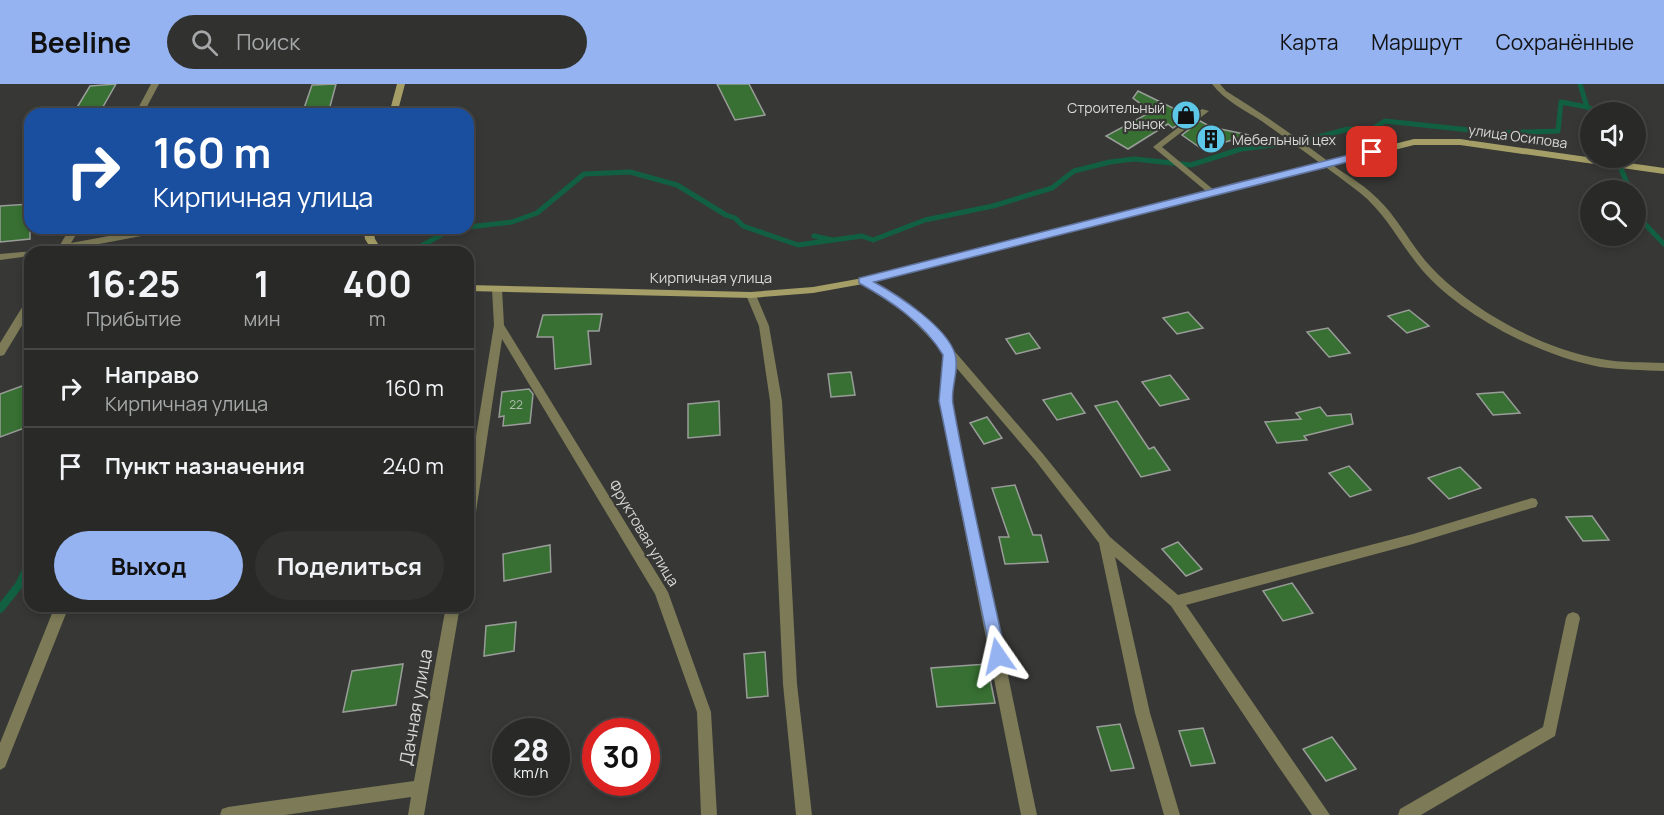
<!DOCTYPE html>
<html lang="ru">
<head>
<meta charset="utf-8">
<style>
	body { margin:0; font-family:Manrope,sans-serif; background:#313230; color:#f1f3f6; height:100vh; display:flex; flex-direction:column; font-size:22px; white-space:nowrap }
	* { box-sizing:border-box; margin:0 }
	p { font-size:20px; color:#a5a7a8 }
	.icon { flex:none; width:33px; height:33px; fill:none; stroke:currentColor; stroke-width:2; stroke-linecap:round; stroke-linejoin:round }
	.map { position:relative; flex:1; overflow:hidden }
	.side { position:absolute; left:24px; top:162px; width:450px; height:366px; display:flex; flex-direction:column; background:#292a28; border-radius:18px; box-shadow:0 3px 9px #0003,0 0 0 2px #454645 }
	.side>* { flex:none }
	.top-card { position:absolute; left:24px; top:24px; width:450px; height:126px; border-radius:18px; box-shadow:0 3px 9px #0003,0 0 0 2px #454645; background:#1a4fa0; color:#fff; overflow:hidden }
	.buttons { position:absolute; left:1580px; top:18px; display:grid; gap:12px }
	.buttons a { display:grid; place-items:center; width:66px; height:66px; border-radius:50%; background:#292a28; box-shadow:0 3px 9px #0003,0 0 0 2px #454645; font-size:30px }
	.speed { position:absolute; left:492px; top:634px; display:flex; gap:12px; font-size:30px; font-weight:700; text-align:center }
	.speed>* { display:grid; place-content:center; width:78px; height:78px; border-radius:50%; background:#292a28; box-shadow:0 3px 9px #0003,0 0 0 2px #454645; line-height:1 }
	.speed small { font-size:15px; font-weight:400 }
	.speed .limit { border:9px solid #d22; background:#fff; color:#111 }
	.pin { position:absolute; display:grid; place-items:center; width:51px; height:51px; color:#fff; margin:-26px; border-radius:12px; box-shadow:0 3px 9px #0006 }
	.me { position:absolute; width:66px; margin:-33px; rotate:349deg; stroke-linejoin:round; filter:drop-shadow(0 0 4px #0008) }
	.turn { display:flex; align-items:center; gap:21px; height:126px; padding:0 30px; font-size:27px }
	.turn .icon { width:78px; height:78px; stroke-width:2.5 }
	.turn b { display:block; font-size:42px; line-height:51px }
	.eta { display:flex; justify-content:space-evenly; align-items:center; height:102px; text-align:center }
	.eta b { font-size:36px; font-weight:700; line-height:42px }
	.cta { display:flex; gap:12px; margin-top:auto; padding:12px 30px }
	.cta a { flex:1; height:69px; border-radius:36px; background:#95b2f1; color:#111; font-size:24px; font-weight:700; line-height:69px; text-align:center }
	.cta a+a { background:#313230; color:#f1f3f6 }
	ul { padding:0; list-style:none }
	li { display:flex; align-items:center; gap:18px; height:78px; padding:0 30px; border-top:2px solid #454645 }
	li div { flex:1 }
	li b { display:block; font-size:22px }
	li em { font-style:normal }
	header { display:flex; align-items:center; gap:36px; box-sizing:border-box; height:84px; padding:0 30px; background:#95b2f1; color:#111 }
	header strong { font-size:28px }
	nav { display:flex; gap:33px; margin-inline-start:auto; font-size:21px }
	.search { width:420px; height:54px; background:#313230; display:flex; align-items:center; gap:15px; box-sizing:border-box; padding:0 21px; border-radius:33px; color:#a5a7a8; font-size:22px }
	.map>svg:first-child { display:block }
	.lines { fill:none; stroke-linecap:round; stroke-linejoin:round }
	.stream-far1 { stroke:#116041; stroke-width:5 }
	.stream { stroke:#116041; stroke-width:8 }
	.building { fill:#377032; stroke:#999c99; stroke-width:1.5 }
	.minor { fill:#7d7a57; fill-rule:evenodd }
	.secondary { fill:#a59f67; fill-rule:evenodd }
	.route { fill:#95b2f1; stroke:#61749d; stroke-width:1.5 }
	.labels { text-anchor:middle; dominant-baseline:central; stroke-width:4.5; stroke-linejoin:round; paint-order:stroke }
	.number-label { font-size:12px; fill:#afbead }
	.far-poi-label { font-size:14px; fill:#d7d8d6; stroke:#373835; text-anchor:end }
	.far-street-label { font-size:14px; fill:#d7d8d6; stroke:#373835 }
	.street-label { font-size:15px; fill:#d7d8d6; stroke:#373835 }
	.near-street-label { font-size:18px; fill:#d7d8d6; stroke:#373835 }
</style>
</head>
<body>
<header>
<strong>Beeline</strong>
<div class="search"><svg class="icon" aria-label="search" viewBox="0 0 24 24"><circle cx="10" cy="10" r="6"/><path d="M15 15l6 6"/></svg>Поиск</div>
<nav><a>Карта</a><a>Маршрут</a><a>Сохранённые</a></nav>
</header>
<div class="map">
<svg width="1664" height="731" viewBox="0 0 1664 731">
	<rect width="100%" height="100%" fill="#373835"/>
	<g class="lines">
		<g class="stream-far1">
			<polyline points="1580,0 1587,23 1598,28"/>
			<polyline points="1621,85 1630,106"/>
			<polyline points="1635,118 1644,139 1664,160"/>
			<polyline points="468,143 512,138 537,129 584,90 630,88 677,101 726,131 735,134 743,142 798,161 862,152 873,156 925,136 993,122 1052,104 1074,87 1110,78 1134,75 1191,81 1241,65 1300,58 1348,45 1371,46 1385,37 1498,49 1558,47 1561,18 1587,23"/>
			<polyline points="814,152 832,156"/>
			<polyline points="411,168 451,145 459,144"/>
		</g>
		<polyline class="stream" points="0,525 19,501 30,478"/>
	</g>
	<g class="building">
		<polygon points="116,0 100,28 73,30 90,2"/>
		<polygon points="336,0 328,30 302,30 312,1"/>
		<polygon points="717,0 749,0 765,31 735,36"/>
		<polygon points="1138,7 1189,32 1173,44 1168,40 1128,65 1106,52 1151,28 1133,14"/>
		<polygon points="1200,37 1211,43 1249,51 1202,65 1182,51"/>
		<polygon points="30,120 30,155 0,158 0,122"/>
		<polygon points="1409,226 1429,242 1407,249 1388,232"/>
		<polygon points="1188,228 1203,244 1177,250 1163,234"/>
		<polygon points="602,230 599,247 588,247 591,280 555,285 553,253 537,253 543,231"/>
		<polygon points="1328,244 1350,269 1329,273 1307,248"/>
		<polygon points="1029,249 1040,264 1016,270 1006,255"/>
		<polygon points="851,288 855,311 831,313 828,290"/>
		<polygon points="1170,291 1189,315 1160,322 1142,298"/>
		<polygon points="30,299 30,342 0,353 0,310"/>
		<polygon points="529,305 533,310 530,339 503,342 504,332 499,333 502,308"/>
		<polygon points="1503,308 1520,329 1493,331 1477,310"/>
		<polygon points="1071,309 1085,329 1057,336 1043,316"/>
		<polygon points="719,317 720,351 688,354 688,320"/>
		<polygon points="1117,317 1149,365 1154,363 1170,386 1141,393 1095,322"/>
		<polygon points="1320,323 1327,332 1351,330 1353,340 1304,352 1307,356 1277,359 1265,338 1301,335 1296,329"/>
		<polygon points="987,333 1002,354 984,360 970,339"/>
		<polygon points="1349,382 1371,406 1350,413 1329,389"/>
		<polygon points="1460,383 1481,404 1449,415 1428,394"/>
		<polygon points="1015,401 1033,451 1041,451 1048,478 1005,480 999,453 1009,453 992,404"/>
		<polygon points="1592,432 1609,456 1583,457 1566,433"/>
		<polygon points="1178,458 1202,485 1186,492 1162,465"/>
		<polygon points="550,461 551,488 504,497 503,470"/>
		<polygon points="1292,499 1313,529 1283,537 1263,507"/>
		<polygon points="516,538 514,567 484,572 486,542"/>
		<polygon points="765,568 768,612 747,614 744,570"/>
		<polygon points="403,580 396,621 343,628 352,587"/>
		<polygon points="987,580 995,619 937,623 931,584"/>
		<polygon points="1120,640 1134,684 1111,687 1097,643"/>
		<polygon points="1203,644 1215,679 1191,682 1179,647"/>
		<polygon points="1332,653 1356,685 1326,697 1303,665"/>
	</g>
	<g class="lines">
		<g class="minor">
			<polygon points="151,0 159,0 143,30 135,30"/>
			<path d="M1212 0H1220L1226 7C1265 31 1302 57 1338 85 1352 94 1366 103 1378 115 1399 135 1411 162 1431 183 1471 226 1542 265 1601 275 1622 279 1643 278 1664 279V287C1643 286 1622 286 1600 283 1540 272 1462 232 1422 186 1400 160 1386 129 1359 108 1328 84 1295 61 1263 38 1245 26 1225 17 1212 0Z"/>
			<polygon points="1202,25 1209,27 1162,63 1215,107 1215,111 1212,112 1153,63"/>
			<polygon points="70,144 80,144 71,159 152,144 173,144 168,147 67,166 66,168 30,168 30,172 0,176 0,170 34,167 60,161"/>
			<path d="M863 194 898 212 926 234 1043 370 1110 453 1178 511 1413 450 1532 414 1536 415 1538 419 1536 423 1532 424 1413 460 1186 521 1330 731H1312L1276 679 1171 522 1115 473 1150 629 1180 731H1164L1135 629 1099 459 1035 376 954 281 951 317 1037 731H1021L939 317 944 270C915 236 898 221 859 199V195Z"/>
			<polygon points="497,202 502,205 504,241 668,508 711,628 717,731 701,731 697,628 655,510 502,255 474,441 473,445 468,446 468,401 494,241 492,205"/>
			<polygon points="751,208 756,211 769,242 782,317 797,600 812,731 796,731 783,600 770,317 759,242 746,211"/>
			<polygon points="30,216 30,228 4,271 0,272 0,259 26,217"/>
			<polygon points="55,522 69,522 5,683 0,686 0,659"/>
			<polygon points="446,522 460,522 424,731 408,731 411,713 285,731 220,731 222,725 228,723 414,697"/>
			<polygon points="1573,528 1578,530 1580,534 1555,652 1421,731 1398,731 1400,725 1543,643 1566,534 1568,530"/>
		</g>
		<g class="secondary">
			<polygon points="397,0 405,0 397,30 389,30"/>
			<polygon points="1414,55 1460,55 1664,84 1664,90 1460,61 1414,61 863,200 813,209 751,214 468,207 468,201 751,208 813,203 863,194"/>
			<polygon points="363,144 373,144 375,155 383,168 373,168 365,155"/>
		</g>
	</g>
	<path class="route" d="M1372 65 1377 68 1375 71 874 198C898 211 947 243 955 270 960 285 950 305 953 320 968 404 988 488 1006 572L1003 577 998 579 992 577 939 317 943 271C924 239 891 217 859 199V194Z"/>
	<defs>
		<g id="shop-disc" transform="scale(1.5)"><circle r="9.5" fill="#5cc7e7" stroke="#373835"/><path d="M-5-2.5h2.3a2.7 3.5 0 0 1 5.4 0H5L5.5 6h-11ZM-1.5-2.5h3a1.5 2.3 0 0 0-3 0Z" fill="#111"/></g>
		<g id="building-disc" transform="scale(1.5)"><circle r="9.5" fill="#5cc7e7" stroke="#373835"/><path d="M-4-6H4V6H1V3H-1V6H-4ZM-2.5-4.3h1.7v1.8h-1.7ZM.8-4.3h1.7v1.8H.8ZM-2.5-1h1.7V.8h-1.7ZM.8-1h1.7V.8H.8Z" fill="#111"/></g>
	</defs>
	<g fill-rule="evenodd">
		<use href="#shop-disc" x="1186" y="31"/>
		<use href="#building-disc" x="1211" y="55"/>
	</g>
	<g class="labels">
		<g class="number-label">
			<text x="516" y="320">22</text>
		</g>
		<g class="far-poi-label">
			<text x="1165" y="23">Строительный<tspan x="1165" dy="16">рынок</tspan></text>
			<text x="1232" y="55" text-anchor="start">Мебельный цех</text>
		</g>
		<g class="far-street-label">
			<text transform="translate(1518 52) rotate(8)">улица Осипова</text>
		</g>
		<g class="street-label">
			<text x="711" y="193">Кирпичная улица</text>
			<text transform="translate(644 449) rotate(59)">Фруктовая улица</text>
		</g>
		<g class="near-street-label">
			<text transform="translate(415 623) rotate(-80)">Дачная улица</text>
		</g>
	</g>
</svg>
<div class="buttons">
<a><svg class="icon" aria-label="sound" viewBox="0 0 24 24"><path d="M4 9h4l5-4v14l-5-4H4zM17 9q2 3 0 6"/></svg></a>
<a><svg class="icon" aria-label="search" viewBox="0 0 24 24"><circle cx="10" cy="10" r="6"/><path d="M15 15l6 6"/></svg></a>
</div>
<div class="speed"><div>28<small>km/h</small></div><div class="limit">30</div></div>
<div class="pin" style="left:1372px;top:68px;background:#d93025"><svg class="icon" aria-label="arrive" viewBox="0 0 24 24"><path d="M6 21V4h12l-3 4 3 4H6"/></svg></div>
<svg class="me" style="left:998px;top:572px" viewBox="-20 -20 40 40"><path d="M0-17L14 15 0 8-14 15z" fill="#95b2f1" stroke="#fff" stroke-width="4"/></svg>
<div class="top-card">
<div class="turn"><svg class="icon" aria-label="right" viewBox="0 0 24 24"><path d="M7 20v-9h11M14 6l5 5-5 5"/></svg><div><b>160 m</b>Кирпичная улица</div></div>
</div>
<section class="side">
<div class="eta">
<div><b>16:25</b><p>Прибытие</p></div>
<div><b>1</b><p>мин</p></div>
<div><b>400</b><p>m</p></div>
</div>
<ul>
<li><svg class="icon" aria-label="right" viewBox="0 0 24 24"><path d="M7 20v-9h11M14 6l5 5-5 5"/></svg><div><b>Направо</b><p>Кирпичная улица</p></div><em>160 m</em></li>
<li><svg class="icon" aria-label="arrive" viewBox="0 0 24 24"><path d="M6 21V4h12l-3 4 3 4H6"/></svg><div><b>Пункт назначения</b></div><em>240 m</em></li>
</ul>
<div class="cta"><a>Выход</a><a>Поделиться</a></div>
</section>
</div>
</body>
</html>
